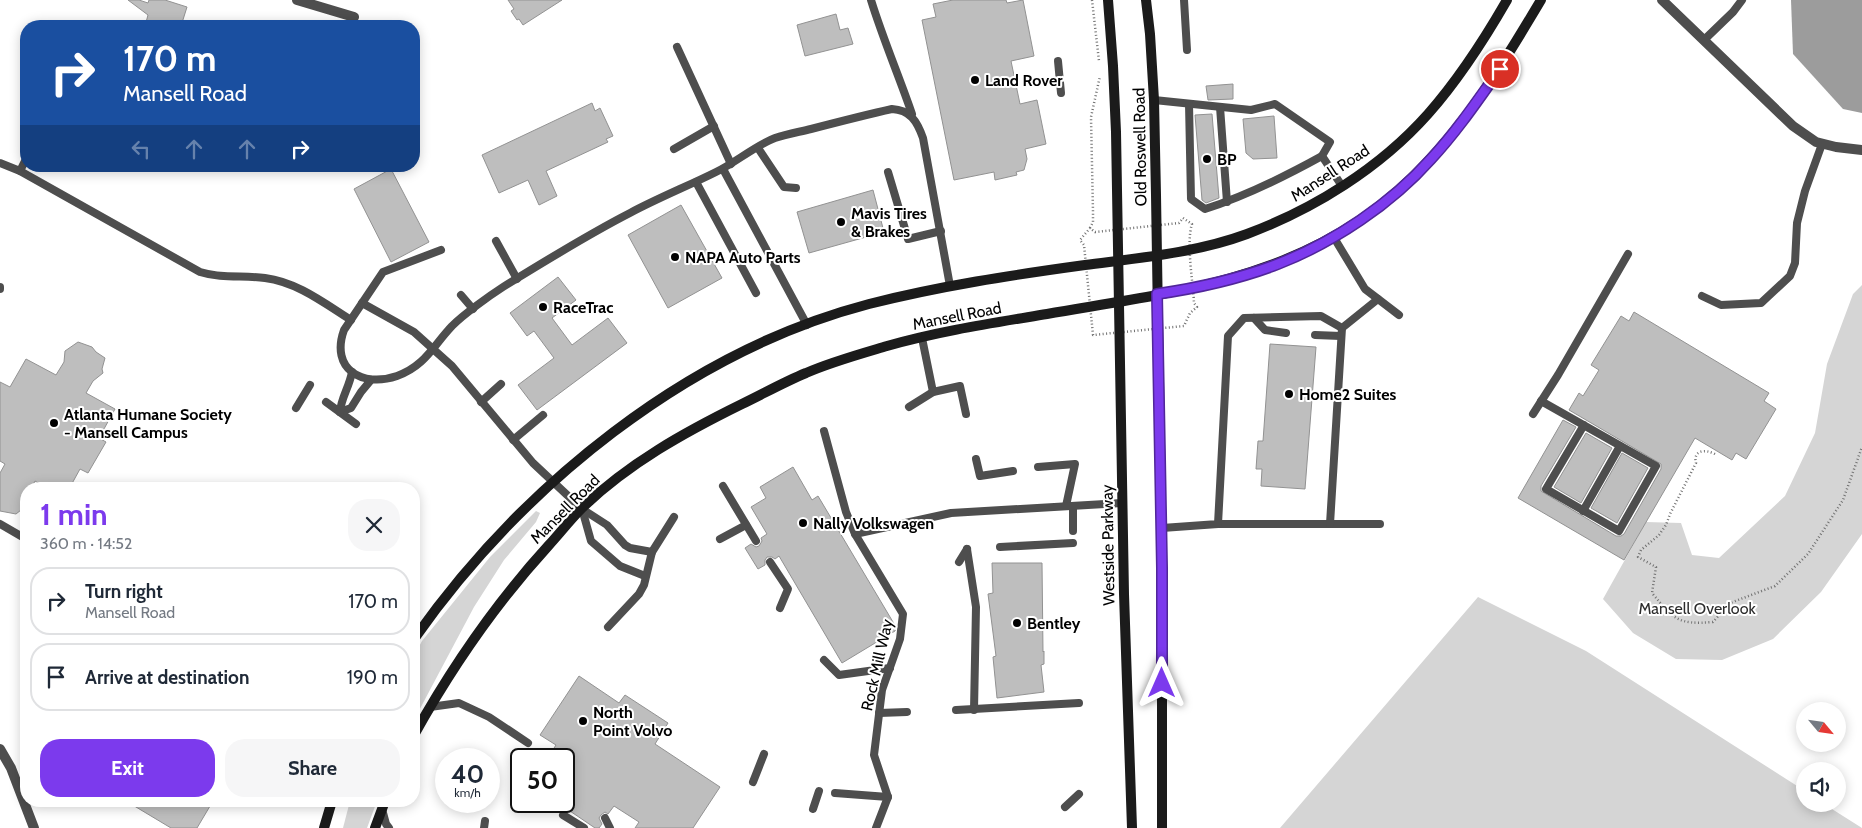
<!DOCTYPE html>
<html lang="en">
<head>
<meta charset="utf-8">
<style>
	body { margin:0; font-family:Cabin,sans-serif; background:#f6f6f7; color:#1f2937; height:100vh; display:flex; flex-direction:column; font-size:19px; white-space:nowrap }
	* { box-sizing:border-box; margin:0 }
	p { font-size:16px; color:#747a83 }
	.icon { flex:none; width:28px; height:28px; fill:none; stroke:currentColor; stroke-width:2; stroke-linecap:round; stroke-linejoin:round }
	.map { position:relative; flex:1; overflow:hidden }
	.side { position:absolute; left:20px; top:482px; width:400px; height:325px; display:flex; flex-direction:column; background:#fff; border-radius:20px; box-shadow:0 2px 12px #0003 }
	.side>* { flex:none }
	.top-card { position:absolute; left:20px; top:20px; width:400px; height:152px; border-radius:20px; box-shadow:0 2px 12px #0003; background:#1a4fa0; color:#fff; overflow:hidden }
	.needle { width:32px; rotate:119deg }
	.tools { position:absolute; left:1796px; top:702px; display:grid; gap:10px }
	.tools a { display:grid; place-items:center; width:50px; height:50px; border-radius:50%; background:#fff; box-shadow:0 2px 12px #0003; font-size:25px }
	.speed { position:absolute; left:435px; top:748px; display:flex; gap:10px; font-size:25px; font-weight:700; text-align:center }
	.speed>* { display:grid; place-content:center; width:65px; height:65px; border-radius:50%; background:#fff; box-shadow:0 2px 12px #0003; line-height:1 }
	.speed small { font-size:12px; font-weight:400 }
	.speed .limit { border:2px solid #111; border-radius:8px; background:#fff; color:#111 }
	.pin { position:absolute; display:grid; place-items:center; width:42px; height:42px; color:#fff; margin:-21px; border:2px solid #fff; border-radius:50%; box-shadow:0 1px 5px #0007 }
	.me { position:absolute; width:55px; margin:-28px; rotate:0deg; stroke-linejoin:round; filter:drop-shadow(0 0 4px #0008) }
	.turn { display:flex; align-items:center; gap:18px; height:105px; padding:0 20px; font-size:22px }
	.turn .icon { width:65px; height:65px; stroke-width:2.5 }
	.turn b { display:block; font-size:35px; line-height:42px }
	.lanes { display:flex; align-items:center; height:48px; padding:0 20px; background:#0003; justify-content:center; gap:25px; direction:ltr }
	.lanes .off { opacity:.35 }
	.round { display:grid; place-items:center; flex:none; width:52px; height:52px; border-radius:20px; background:#f6f6f7 }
	.head { display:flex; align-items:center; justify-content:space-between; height:85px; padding:0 20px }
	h1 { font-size:30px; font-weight:800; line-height:38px; color:#7c3aed }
	.primary-button { display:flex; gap:10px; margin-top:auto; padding:10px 20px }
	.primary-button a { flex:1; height:58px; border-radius:20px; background:#7c3aed; color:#fff; font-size:20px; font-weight:800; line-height:58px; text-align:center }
	.primary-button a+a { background:#f6f6f7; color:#1f2937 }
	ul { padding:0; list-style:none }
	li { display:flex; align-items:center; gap:15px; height:68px; margin:0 10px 8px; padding:0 10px; border:2px solid #e0e1e3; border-radius:20px }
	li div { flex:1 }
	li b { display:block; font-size:19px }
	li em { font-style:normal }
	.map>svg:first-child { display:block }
	.green { fill:#d5d5d5 }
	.water { fill:#9c9c9c }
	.building { fill:#bebebe; stroke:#929292 }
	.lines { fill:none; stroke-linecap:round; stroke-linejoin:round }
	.path { stroke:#707070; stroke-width:2.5; stroke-dasharray:1 2.5; stroke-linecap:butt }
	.lane { stroke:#4e4e4e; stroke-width:8 }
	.street { stroke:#4e4e4e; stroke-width:10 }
	.secondary { stroke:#1b1b1b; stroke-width:10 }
	.route-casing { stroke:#51269a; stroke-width:12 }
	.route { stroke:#7c3aed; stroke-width:9 }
	.poi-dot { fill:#000; stroke:#fff; stroke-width:2 }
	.labels { text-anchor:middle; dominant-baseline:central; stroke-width:4; stroke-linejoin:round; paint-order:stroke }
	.poi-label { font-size:16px; font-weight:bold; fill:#000; stroke:#fff; text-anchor:start }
	.street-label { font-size:16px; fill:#000; stroke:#fff }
	.park-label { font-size:16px; fill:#2c2c2c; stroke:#fff }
</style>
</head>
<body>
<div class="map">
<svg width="1862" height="828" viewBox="0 0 1862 828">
	<rect width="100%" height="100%" fill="#fff"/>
	<g class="green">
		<polygon points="1862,285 1862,534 1821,592 1773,639 1722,660 1676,659 1633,633 1603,599 1646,522 1681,523 1692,555 1719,558 1785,496 1815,433 1827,364 1853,294"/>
		<polygon points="536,511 540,513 536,522 504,560 474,607 414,720 414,656 422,641 490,557"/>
		<polygon points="1478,597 1586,651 1805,791 1805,804 1824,804 1862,828 1280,828"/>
		<polygon points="350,801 377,801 367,828 343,828"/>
	</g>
	<polygon class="water" points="1791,0 1862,0 1862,113 1843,109 1793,54"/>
	<g class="building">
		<polygon points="128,0 139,0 148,3 149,0 165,0 187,7 181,26 145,26 148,15"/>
		<polygon points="508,0 562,0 523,25 519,19 517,20 511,11 514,9"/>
		<polygon points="953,0 1006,0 1007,3 1023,0 1034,56 1011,61 1020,104 1037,100 1046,144 1025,149 1027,159 1024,170 1016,172 1017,175 995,180 994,172 954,180 922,20 936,17 933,4"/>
		<polygon points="836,14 840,30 848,28 853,44 805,56 797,25"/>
		<polygon points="1233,84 1233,99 1208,100 1206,86"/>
		<polygon points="592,103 595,111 600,108 613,136 606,139 608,142 546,171 557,196 539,205 528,180 499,193 482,155"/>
		<polygon points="1212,114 1219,198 1206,203 1202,200 1195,115"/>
		<polygon points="1274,116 1277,158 1253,159 1246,153 1243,119"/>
		<polygon points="391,169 429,242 391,262 354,189"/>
		<polygon points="873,190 884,232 809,253 797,212"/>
		<polygon points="681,205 722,278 668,308 628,235"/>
		<polygon points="558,277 576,300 552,318 572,345 608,318 627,343 537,410 518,385 554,358 534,331 527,336 510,313"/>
		<polygon points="1634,312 1769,393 1764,401 1776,409 1746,459 1736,453 1732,460 1695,438 1624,560 1518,498 1563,420 1576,427 1541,486 1541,491 1616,536 1621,536 1624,534 1661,469 1661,464 1569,410 1579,393 1583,396 1599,370 1591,365 1621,316 1629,321"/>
		<polygon points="78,342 92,347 96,352 105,358 102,369 103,373 93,381 86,393 115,409 99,438 106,442 88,473 80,469 69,489 48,489 35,481 31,489 26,489 26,506 16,514 0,511 0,473 5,464 0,461 0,382 10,387 26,359 56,375 64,362 65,351"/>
		<polygon points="1270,344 1316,347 1305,489 1261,486 1262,469 1256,469 1258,441 1263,441"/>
		<polygon points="1586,433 1612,448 1581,503 1554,487"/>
		<polygon points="1622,453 1648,468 1617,523 1591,508"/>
		<polygon points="793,467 812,500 818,496 896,627 895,631 842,663 779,556 775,559 772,557 767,557 765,560 765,565 758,569 745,548 751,544 756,547 759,546 762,541 761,538 767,534 751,507 766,498 760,487"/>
		<polygon points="992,563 1042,563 1043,652 1044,651 1044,664 1041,665 1044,692 997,698 993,657 996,656 988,594 993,593"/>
		<polygon points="579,676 619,703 625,695 668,723 655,744 720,787 693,828 635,828 639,822 614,806 608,814 605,812 601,815 599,818 602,824 599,828 595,828 564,807 564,789 571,778 564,773 564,759 547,759 556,745 540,735"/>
		<polygon points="126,801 213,801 197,828 171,828"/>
	</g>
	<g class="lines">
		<g class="path">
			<polyline points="1092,0 1099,61"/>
			<path d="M1183 218 1192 224C1186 242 1193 283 1194 303L1197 307 1190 313 1184 326 1093 335 1084 245 1080 240 1090 228 1095 232 1179 223Z"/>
			<polyline points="1090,228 1093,222 1093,212 1091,117 1100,76"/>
			<path d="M1715 454C1705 449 1693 450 1696 463L1670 514 1666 525 1659 535 1641 550 1638 557 1656 567 1652 593C1674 619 1677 625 1713 622L1730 603 1775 586 1808 554 1843 500 1862 447"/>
		</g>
		<g class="lane">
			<path d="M871 0C883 39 899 76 912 114"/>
			<polyline points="1184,0 1187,50"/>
			<polyline points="1704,40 1733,12 1742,0"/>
			<polyline points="677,47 731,164"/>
			<polyline points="1058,61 1061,93"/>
			<polyline points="1154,100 1251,110 1275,104 1330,142 1322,156 1342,186"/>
			<path d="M1189 104 1191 199 1205 209C1246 196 1284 177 1322 156"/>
			<polyline points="1220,107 1227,202"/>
			<polyline points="758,148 784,187 796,188"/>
			<polyline points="674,149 714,126"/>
			<path d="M0 163 20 171 200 272C222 279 243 275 265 278 297 282 324 303 351 320"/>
			<polyline points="723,169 807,325"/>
			<polyline points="20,171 26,159"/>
			<polyline points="888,172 908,239 941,231"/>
			<polyline points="696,182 756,293"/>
			<polyline points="1333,236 1365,289 1399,315"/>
			<polyline points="496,241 517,279"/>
			<path d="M441 250 383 272 344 330C330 369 362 388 397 376 425 366 433 346 452 326 464 314 489 296 503 287 545 261 587 235 630 213 658 198 688 186 716 172 735 163 756 145 775 138 787 134 799 132 811 129 838 122 865 115 892 109 910 110 917 121 923 138L950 286"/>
			<polyline points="0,287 0,289"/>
			<polyline points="461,295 473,309"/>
			<polyline points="1702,296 1721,305 1761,303 1790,276 1795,263 1797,223 1805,191 1822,144"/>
			<polyline points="362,303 414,332 452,366 533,463 582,509 607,525 625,545 630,548 652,552"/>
			<polyline points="1254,318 1265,330 1286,333"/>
			<polyline points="1315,335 1341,336"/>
			<polyline points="922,338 933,392"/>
			<polyline points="1541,401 1656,466 1619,531 1546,489 1584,425"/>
			<polyline points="326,402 356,424"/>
			<polyline points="481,402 501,384"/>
			<polyline points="909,407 933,392 960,386 966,414"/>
			<polyline points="296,408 310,385"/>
			<polyline points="340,412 351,408 361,392 371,380"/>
			<path d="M340 412C341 398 349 388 352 372"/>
			<polyline points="1533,414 1558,375 1628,254"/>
			<polyline points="824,431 846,512 855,534 903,614 900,639 882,690 874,755 888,797 876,828"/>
			<polyline points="513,440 543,415"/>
			<polyline points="976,459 980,476 1013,471"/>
			<polyline points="1038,467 1075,464 1066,506"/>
			<polyline points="723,486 756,541"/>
			<polyline points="582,509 591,541 620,566 645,576"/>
			<polyline points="1583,511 1620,446"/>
			<polyline points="0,524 26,539"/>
			<polyline points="1218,524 1380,524"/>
			<polyline points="1330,524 1342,328"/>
			<polyline points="1162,528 1218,524 1228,336 1244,318 1321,316 1342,328 1378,299"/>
			<polyline points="1073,531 1073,506"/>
			<polyline points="855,534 951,513 1122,503"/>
			<polyline points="720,539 746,525"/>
			<polyline points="1000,547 1073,543"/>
			<polyline points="967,549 976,607 974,710"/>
			<polyline points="770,562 788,589 780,608"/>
			<polyline points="959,562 967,549"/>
			<polyline points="608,627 639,594 644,585 652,552 674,517"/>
			<polyline points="824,660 839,675 890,668"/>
			<polyline points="430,707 459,703 489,717 528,743"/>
			<polyline points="956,710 1079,703"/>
			<polyline points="879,713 907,712"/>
			<polyline points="753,782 764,754"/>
			<polyline points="835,793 888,797"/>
			<polyline points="1065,807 1079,794"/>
			<polyline points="382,809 386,824 389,828"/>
			<polyline points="813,809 819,791"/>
			<polyline points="563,815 584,828"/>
			<polyline points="605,818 610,828"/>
			<polyline points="484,828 485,821"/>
		</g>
		<g class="street">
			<polyline points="297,0 354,17"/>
			<polyline points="1662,0 1793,126 1816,142 1836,147 1862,150"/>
			<polyline points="0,749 11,768 34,828"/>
		</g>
		<g class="secondary">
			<polyline points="1108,0 1113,66 1116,132 1124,594 1132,828"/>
			<polyline points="1146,0 1150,34 1154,100 1156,195 1162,567 1162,828"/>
			<path d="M414 639C522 486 686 352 869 304 940 286 1012 275 1085 265 1138 258 1196 253 1247 234 1314 209 1380 168 1428 114 1459 79 1484 40 1507 0"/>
			<path d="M414 735C453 665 495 604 549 545 560 533 570 520 582 508 629 463 685 432 742 404 763 394 784 382 806 373 831 362 860 354 887 346 939 331 993 323 1047 314 1155 295 1264 284 1357 222 1440 167 1491 84 1541 0"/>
			<polyline points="324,828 332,801"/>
			<polyline points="375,828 385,801"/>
		</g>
	</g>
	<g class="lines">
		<g class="route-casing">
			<path id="route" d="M1162 683V568L1157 294C1198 288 1239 279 1278 264 1334 242 1391 204 1431 159 1457 131 1478 100 1500 69"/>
		</g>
		<use href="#route" class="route"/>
	</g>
	<g class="poi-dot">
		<circle cx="975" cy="80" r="5"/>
		<circle cx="1207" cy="159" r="5"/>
		<circle cx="841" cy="222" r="5"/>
		<circle cx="675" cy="257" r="5"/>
		<circle cx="543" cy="307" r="5"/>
		<circle cx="1289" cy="394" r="5"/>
		<circle cx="54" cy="423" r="5"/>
		<circle cx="803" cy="523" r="5"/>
		<circle cx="1017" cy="623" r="5"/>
		<circle cx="583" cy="721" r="5"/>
	</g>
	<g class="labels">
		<g class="poi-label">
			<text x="985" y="80">Land Rover</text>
			<text x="1217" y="159">BP</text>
			<text x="851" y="213">Mavis Tires<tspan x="851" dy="18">&amp; Brakes</tspan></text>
			<text x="685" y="257">NAPA Auto Parts</text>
			<text x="553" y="307">RaceTrac</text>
			<text x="1299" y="394">Home2 Suites</text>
			<text x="64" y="414">Atlanta Humane Society<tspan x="64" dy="18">- Mansell Campus</tspan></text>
			<text x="813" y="523">Nally Volkswagen</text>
			<text x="1027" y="623">Bentley</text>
			<text x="593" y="712">North<tspan x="593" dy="18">Point Volvo</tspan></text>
		</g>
		<g class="street-label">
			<text transform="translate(1140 147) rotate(-91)">Old Roswell Road</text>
			<text transform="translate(1330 173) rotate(-33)">Mansell Road</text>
			<text transform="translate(957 316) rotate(-11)">Mansell Road</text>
			<text transform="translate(565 509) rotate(-45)">Mansell Road</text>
			<text transform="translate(1108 545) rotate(-91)">Westside Parkway</text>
			<text transform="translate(877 665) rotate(-77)">Rock Mill Way</text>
		</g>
		<g class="park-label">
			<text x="1697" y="608">Mansell Overlook</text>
		</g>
	</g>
</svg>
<div class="tools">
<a><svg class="needle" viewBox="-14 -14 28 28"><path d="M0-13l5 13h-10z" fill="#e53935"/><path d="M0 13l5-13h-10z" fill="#747a83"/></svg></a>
<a><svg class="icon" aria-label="sound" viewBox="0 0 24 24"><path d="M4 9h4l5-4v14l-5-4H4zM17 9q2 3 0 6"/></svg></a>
</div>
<div class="speed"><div>40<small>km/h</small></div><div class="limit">50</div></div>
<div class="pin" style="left:1500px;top:69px;background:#d93025"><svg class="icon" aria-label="arrive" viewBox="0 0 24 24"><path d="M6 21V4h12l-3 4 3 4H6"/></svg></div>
<svg class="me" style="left:1162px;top:683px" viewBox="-20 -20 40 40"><path d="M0-17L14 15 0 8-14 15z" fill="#7c3aed" stroke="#fff" stroke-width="4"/></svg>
<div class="top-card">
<div class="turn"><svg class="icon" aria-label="right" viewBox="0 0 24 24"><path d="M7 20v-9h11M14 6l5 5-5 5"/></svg><div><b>170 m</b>Mansell Road</div></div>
<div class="lanes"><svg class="icon off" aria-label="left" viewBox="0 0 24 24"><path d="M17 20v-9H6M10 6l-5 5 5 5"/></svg><svg class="icon off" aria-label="ahead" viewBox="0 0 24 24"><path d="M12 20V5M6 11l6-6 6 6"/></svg><svg class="icon off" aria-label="ahead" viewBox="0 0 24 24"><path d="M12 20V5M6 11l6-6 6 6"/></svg><svg class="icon" aria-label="right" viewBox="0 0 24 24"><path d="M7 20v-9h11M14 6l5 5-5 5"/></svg></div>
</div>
<section class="side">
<div class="head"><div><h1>1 min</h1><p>360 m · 14:52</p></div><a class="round"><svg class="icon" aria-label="close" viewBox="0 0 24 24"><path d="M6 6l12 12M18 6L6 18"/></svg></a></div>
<ul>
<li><svg class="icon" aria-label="right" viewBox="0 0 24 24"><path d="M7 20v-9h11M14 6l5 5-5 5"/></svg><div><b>Turn right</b><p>Mansell Road</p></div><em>170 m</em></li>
<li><svg class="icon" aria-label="arrive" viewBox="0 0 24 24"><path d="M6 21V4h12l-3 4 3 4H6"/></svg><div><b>Arrive at destination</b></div><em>190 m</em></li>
</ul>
<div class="primary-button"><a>Exit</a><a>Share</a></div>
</section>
</div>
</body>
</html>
